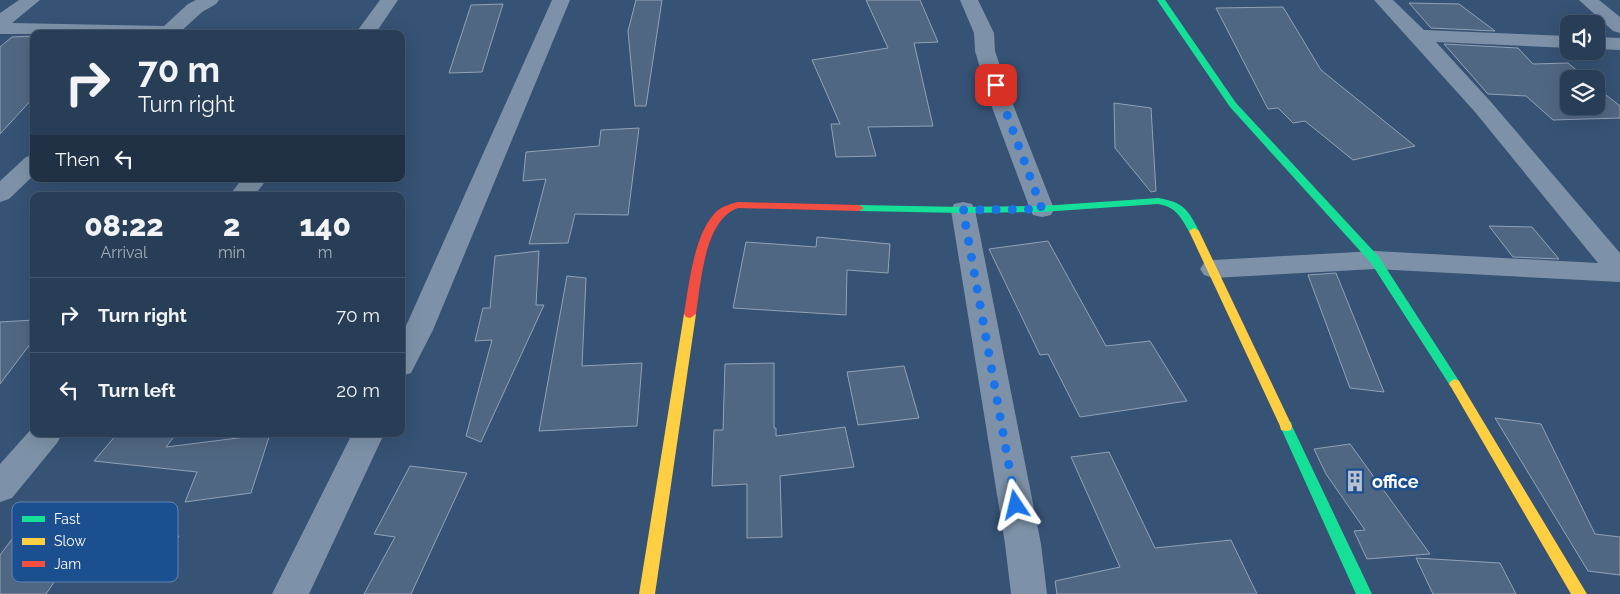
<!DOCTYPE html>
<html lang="en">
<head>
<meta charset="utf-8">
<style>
	body { margin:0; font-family:Raleway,sans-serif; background:#344961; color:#f1f3f6; height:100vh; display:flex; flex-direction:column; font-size:19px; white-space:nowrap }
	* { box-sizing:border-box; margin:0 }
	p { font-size:16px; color:#a5aeba }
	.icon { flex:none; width:28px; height:28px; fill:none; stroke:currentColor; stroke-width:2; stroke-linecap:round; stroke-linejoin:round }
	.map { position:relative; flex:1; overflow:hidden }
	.panel { position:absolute; left:30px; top:192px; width:375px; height:245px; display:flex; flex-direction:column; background:#283e57; border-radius:10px; box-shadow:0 5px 20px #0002,0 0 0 1px #44576d }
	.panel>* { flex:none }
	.banner { position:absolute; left:30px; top:30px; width:375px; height:152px; border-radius:10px; box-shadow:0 5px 20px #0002,0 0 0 1px #44576d; background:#283e57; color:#f1f3f6; overflow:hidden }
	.buttons { position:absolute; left:1560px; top:15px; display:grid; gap:10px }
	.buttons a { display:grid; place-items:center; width:45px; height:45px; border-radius:10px; background:#283e57; box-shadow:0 5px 20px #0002,0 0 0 1px #44576d; font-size:25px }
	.pin { position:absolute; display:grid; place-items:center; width:42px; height:42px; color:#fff; margin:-21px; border-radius:10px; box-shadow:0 2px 8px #0006 }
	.me { position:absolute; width:55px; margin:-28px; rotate:350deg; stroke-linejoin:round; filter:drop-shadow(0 0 4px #0008) }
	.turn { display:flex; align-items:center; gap:18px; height:105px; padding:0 25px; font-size:22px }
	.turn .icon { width:65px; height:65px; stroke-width:2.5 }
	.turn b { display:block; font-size:35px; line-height:42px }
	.then { display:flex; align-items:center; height:48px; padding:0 25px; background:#0003; gap:10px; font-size:19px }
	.eta { display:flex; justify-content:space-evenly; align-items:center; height:85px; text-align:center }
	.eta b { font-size:30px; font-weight:800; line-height:35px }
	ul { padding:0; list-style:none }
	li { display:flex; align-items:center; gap:15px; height:75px; padding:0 25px; border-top:1px solid #44576d }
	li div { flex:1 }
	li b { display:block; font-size:19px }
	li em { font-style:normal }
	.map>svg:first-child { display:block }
	.building { fill:#506783; stroke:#92a2b6 }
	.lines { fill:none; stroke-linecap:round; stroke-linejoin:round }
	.street { fill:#7d92a8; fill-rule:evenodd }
	.fast { fill:#16e098; fill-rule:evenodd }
	.slow { fill:#ffcf43; fill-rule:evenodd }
	.jam { fill:#f24e42; fill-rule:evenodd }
	.route { stroke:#1a73e8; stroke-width:9; stroke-dasharray:0 16.2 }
	.labels { text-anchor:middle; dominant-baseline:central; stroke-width:5; stroke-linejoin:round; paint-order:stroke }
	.near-poi-label { font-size:18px; font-weight:bold; fill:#fff; stroke:#1b4f8f; text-anchor:start }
	.key { fill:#1b4f8f; stroke:#5f84b1; stroke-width:1 }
	.key-label { font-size:14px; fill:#fff }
</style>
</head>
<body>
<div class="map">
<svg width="1620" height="594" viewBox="0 0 1620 594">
	<rect width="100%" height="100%" fill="#365274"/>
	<g class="building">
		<polygon points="636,0 662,0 646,106 635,106 628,31"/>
		<polygon points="866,0 920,0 938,42 914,43 933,126 868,127 876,156 836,157 831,124 840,124 812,60 888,48"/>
		<polygon points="1409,3 1459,4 1495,31 1431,28"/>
		<polygon points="503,4 482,72 449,73 471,5"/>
		<polygon points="1283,7 1321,70 1415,146 1353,160 1305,121 1293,123 1278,108 1268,109 1216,8"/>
		<polygon points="34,36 34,97 0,134 0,47 12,37"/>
		<polygon points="1444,44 1518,48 1533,64 1568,63 1587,79 1569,79 1569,106 1596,106 1596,87 1620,106 1620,118 1553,120 1526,96 1488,94"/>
		<polygon points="1114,103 1151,108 1156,191 1151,192 1115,148"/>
		<polygon points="639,128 628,215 575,214 568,243 529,244 546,179 523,181 526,152 599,146 601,130"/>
		<polygon points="1489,226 1532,227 1559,259 1513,257"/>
		<polygon points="817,237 890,244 888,273 847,270 846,315 733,308 746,242 816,247"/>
		<polygon points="1048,241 1106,346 1150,341 1187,401 1080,417 1048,354 1040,355 989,249"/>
		<polygon points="539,251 536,305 544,305 481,442 466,436 492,340 475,341 483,308 490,308 495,256"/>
		<polygon points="1336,273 1384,392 1350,388 1308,275"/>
		<polygon points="567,276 586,278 582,366 642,363 637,426 539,431"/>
		<polygon points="34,320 34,339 0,384 0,322"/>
		<polygon points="774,363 774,428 776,428 776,436 845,427 854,467 780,476 782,537 747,538 747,484 712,486 714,430 723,430 725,364"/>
		<polygon points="904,366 919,418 858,425 847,372"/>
		<polygon points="1495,418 1541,424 1595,534 1620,537 1620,575 1588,571"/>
		<polygon points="117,434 176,434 166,447 270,434 251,493 185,502 197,472 94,461"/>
		<polygon points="1350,444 1430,554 1367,559 1354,531 1365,530 1326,474 1314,449"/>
		<polygon points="1109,452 1155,548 1231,540 1257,594 1057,594 1055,581 1120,567 1071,457"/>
		<polygon points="410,466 467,473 411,594 364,594 395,537 374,534"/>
		<polygon points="25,522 94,524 89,531 179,536 160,568 67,563 46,594 0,594 0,555"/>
		<polygon points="1416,558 1500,563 1516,594 1433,594"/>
	</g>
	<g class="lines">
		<g class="street">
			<polygon points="19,0 40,0 12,23 164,26 188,4 196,0 219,0 216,4 202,12 178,34 0,34 0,13"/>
			<polygon points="380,0 398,0 375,34 355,34"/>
			<polygon points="552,0 570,0 433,330 411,373 401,376 401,337"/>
			<polygon points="960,0 978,0 994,33 995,51 1012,102 1054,209 1051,215 1042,217 1033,215 1030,209 990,102 975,51 974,33"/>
			<polygon points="1374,0 1393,0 1424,30 1569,36 1569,48 1436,42 1491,102 1620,253 1620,282 1375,269 1213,278 1204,275 1200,269 1204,263 1213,260 1375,251 1598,263 1475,112"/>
			<polygon points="1579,0 1599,0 1620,17 1620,33 1613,31"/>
			<polygon points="1596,37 1620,38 1620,50 1596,49"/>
			<polygon points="34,155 34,175 9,199 0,202 0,181 26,157"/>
			<polygon points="242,179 267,179 254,196 229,196"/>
			<polygon points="963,202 972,204 975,210 1041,544 1047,594 1011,594 1005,544 951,210 954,204"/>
			<polygon points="34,426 34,434 62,434 57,443 12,498 0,502 0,464"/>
			<polygon points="352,434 384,434 309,594 272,594"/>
		</g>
		<g class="fast">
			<polygon points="1157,0 1165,0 1236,103 1379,257 1459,381 1461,384 1459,387 1451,387 1371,263 1230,107"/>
			<path d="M1158 198C1183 202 1188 209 1199 231L1198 233H1190C1181 218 1177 207 1158 204L1042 212 963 213 859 211 854 208 859 205 963 207 1042 206Z"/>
			<polygon points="1286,421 1291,422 1292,426 1372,594 1356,594 1280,426 1281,422"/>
		</g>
		<g class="slow">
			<polygon points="1194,228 1199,231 1292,426 1291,430 1286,431 1281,430 1280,426 1189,231"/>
			<polygon points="690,310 696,314 655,594 639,594 684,314"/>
			<polygon points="1455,379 1459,381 1587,594 1571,594 1451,387 1449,384 1451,381"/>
		</g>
		<path class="jam" d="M738 202 859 205 864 208 859 211 738 208C704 220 701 283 696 314L690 318 686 317 684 314C689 285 694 232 717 211 723 206 730 204 738 202Z"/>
	</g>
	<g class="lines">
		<polyline class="route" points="996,85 1042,209 963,210 1016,505"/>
	</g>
	<defs>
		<g id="building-bare" transform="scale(1.725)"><path d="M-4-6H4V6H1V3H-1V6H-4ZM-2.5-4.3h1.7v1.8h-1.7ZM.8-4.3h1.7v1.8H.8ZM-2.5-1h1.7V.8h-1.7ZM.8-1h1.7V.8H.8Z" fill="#b9c2ce" stroke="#1b4f8f" stroke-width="2.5" paint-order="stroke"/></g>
	</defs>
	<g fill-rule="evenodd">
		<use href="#building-bare" x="1355" y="481"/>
	</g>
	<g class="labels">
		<g class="near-poi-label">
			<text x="1372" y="481">office</text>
		</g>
	</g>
	<rect x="12" y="502" width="166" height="80" rx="8" class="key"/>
	<rect x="22" y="516" width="23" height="6" fill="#16e098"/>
	<rect x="22" y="538" width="23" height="7" fill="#ffcf43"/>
	<rect x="22" y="561" width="23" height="6" fill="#f24e42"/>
	<g class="key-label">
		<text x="54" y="524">Fast</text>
		<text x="54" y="546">Slow</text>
		<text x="54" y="569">Jam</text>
	</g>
</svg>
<div class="buttons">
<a><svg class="icon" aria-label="sound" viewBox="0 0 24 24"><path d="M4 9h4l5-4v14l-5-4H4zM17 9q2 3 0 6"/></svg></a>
<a><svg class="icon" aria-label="layers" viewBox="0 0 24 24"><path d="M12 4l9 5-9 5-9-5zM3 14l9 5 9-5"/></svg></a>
</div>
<div class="pin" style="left:996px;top:85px;background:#d93025"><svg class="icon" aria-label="arrive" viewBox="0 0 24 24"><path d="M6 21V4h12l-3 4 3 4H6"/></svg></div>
<svg class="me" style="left:1016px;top:505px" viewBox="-20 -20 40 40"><path d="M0-17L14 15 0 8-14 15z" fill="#1a73e8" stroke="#fff" stroke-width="4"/></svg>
<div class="banner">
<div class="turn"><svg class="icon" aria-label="right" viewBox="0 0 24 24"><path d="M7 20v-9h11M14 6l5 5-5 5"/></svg><div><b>70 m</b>Turn right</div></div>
<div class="then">Then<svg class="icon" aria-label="left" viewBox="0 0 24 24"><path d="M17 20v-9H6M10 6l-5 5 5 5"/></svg></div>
</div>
<section class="panel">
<div class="eta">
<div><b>08:22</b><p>Arrival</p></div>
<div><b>2</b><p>min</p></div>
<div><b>140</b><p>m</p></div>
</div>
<ul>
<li><svg class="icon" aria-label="right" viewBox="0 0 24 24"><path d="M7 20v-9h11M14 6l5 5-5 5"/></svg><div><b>Turn right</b></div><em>70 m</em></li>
<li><svg class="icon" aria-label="left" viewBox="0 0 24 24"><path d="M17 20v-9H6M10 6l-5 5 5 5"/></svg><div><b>Turn left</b></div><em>20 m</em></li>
</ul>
</section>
</div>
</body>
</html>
